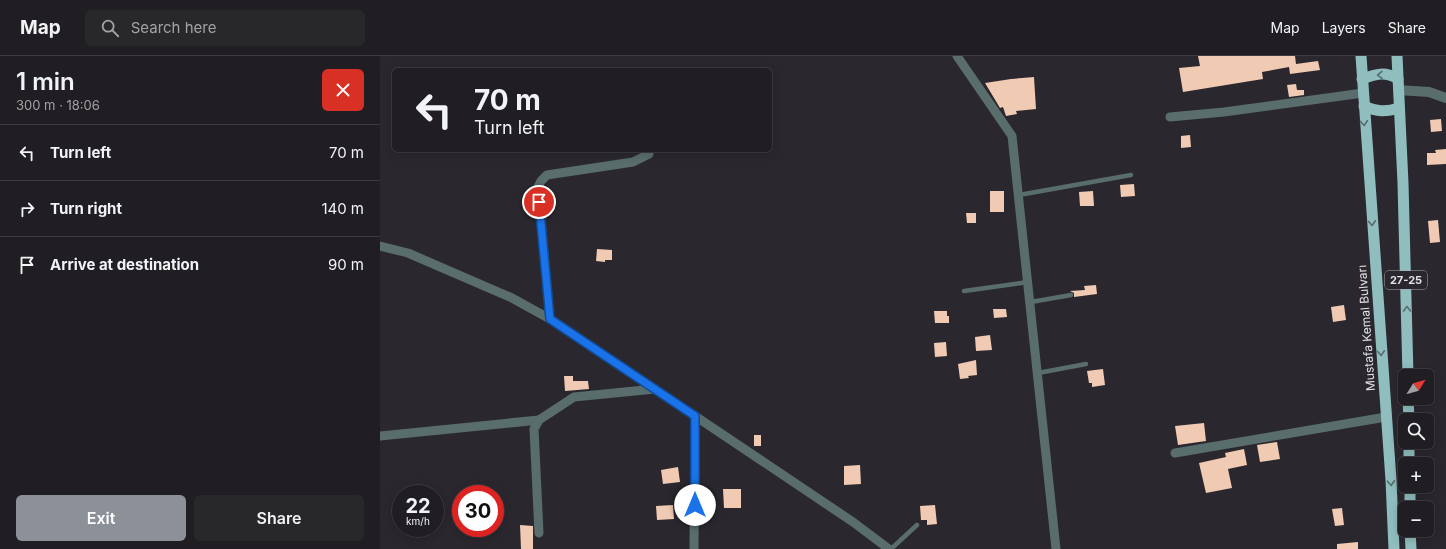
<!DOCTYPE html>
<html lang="en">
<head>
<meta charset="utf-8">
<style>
	body { margin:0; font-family:Inter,sans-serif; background:#28272a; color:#f1f3f6; height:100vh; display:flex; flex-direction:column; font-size:15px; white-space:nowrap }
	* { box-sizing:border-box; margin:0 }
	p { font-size:13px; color:#a2a2a5 }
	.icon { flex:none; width:22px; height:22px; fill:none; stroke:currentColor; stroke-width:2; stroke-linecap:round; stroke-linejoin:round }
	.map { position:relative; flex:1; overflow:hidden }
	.side { display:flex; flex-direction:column; background:#201e22; width:380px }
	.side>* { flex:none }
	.guide { position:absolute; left:12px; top:12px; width:380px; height:84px; border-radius:6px; box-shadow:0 2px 10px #0003,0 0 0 1px #3d3c40; background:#201e22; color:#f1f3f6; overflow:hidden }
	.needle { width:26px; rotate:53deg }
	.buttons { position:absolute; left:1018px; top:313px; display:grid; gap:8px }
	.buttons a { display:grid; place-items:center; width:36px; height:36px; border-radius:6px; background:#201e22; box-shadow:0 2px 10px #0003,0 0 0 1px #3d3c40; font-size:20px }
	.speed { position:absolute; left:12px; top:429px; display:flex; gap:8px; font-size:20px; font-weight:700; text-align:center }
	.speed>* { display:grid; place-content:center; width:52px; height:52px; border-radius:50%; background:#201e22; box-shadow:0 2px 10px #0003,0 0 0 1px #3d3c40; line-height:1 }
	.speed small { font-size:10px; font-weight:400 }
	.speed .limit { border:6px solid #d22; background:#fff; color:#111 }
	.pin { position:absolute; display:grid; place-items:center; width:34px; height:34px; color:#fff; margin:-17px; border:2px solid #fff; border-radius:50%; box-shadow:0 1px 4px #0007 }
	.me { position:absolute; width:44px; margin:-22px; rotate:0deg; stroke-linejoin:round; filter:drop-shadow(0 0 3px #0008) }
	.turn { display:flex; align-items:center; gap:14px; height:84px; padding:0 16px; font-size:18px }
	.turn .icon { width:52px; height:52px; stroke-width:2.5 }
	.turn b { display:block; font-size:28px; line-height:34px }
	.round { display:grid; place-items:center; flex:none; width:42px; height:42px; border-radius:6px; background:#28272a }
	.summary { display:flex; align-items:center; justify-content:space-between; height:68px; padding:0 16px }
	h1 { font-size:24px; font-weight:600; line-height:30px }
	.primary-button { display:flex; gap:8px; margin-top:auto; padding:8px 16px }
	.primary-button a { flex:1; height:46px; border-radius:6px; background:#8c9099; color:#fff; font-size:16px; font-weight:600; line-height:46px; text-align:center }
	.primary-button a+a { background:#28272a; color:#f1f3f6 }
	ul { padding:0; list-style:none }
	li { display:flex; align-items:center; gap:12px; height:56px; padding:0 16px; border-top:1px solid #3d3c40 }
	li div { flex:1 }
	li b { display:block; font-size:15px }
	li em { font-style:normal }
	header { display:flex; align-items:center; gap:24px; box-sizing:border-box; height:56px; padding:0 20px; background:#201e22; border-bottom:1px solid #3d3c40 }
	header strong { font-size:19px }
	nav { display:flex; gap:22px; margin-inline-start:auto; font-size:14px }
	.search { width:280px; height:36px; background:#28272a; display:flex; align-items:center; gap:10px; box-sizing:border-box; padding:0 14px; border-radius:6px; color:#a2a2a5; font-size:15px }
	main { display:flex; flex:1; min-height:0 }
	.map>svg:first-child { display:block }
	.building { fill:#f0cab3 }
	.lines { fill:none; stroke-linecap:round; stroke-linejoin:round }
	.service { stroke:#596d6d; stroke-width:4.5 }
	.minor { stroke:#596d6d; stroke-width:9 }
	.tertiary { stroke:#596d6d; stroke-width:10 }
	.trunk { stroke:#90bebe; stroke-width:11 }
	.oneway { stroke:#586c6f }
	.route-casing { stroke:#114b97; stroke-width:10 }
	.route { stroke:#1a73e8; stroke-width:7 }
	.labels { text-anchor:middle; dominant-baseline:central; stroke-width:4; stroke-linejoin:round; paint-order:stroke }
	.shield { fill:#2a282e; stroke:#acaaaf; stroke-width:1 }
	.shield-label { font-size:11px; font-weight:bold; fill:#e3e2e6 }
	.street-label { font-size:12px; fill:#e3e2e6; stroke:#2a282e }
</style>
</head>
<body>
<header>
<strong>Map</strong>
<div class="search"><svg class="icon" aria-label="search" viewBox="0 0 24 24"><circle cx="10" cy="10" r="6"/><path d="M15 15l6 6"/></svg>Search here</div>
<nav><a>Map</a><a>Layers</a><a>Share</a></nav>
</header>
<main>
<section class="side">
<div class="summary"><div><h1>1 min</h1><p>300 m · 18:06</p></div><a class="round" style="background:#d93025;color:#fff"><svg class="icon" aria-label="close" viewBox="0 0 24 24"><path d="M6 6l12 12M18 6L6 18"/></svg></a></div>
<ul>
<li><svg class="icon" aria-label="left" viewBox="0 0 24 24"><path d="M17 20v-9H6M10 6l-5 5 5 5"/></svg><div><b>Turn left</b></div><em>70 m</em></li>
<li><svg class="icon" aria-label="right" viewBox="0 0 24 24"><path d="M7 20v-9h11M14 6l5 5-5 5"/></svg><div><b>Turn right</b></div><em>140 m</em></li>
<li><svg class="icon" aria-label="arrive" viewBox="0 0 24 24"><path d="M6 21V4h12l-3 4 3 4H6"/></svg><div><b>Arrive at destination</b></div><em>90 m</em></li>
</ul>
<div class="primary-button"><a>Exit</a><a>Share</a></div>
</section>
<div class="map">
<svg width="1066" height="493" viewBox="0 0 1066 493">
	<rect width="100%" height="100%" fill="#2a282e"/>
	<g class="building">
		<polygon points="818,0 915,0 916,8 938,5 940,14 910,18 909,11 882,16 883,23 803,36 799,12 820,10"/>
		<polygon points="654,21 656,53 636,55 637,58 626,60 623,51 620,52 605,27 631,23"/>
		<polygon points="916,28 917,34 924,34 924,39 909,41 907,29"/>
		<polygon points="1061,63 1062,75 1051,76 1050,64"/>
		<polygon points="810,79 811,91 801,92 801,80"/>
		<polygon points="1066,93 1066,108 1047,109 1047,97 1056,97 1055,94"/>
		<polygon points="754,128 755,140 741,141 740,129"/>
		<rect x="610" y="135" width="14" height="21"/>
		<polygon points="713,135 714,150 700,150 699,136"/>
		<polygon points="586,157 596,157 596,167 587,167"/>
		<polygon points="1058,164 1060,186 1050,187 1048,165"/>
		<polygon points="217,193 232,194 232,204 225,204 225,206 216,205"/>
		<polygon points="716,229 717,238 694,241 694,237 690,235 705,234 704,230"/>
		<polygon points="964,249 966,264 953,266 951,251"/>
		<polygon points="613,253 626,253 627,261 614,262"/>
		<polygon points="554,255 567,255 567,260 569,260 569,267 555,267"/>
		<polygon points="610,279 612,294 596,295 595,281"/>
		<polygon points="566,286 567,300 555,301 554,287"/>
		<polygon points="596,304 597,319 588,320 589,322 580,323 578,308"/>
		<polygon points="723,313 725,329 712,331 712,327 709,327 707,315"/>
		<polygon points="184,320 193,320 193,325 208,325 209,333 185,335"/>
		<polygon points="824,367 826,385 798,389 795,370"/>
		<rect x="374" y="379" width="7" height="11"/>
		<polygon points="897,386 900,403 880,406 877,389"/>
		<polygon points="864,393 867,409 848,413 852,432 826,437 819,407 846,401 845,397"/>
		<polygon points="480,409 481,428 464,429 464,410"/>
		<polygon points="298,411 300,426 283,428 281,414"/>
		<polygon points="343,433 361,433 361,452 344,452"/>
		<polygon points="293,449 294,463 277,464 276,450"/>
		<polygon points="555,449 557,468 547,469 547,464 541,464 540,450"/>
		<polygon points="962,452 964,469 955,470 952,453"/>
		<polygon points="140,469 153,470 153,493 141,493"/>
		<polygon points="978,486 978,493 957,493 957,488"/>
	</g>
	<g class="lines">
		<g class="service">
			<polyline points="639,139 751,119"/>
			<polyline points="584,235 648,226"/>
			<polyline points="651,246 691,239"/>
			<polyline points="658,317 706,308"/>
			<polyline points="511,493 537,469"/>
		</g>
		<g class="minor">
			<polyline points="577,0 632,80 676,493"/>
			<polyline points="790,61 844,56 983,37"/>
			<polyline points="0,190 28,197 132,242 170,263 158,131 161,125 167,119 253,106 269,98"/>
			<polyline points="170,263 315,360 314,493"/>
			<polyline points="315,360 473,466 509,493"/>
			<polyline points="0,380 159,364"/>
			<polyline points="795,397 1006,361"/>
			<polyline points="159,477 154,373 159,364 194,341 275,333"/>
		</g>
		<polyline class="tertiary" points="1018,34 1049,36 1066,42"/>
		<g class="trunk">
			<polyline points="981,0 1011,424 1014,493"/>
			<polyline points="1017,0 1023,127 1028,320"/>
			<path d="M982 23C996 18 1005 15 1018 23"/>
			<path d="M984 50C997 56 1006 56 1019 52"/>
			<polyline points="1028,342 1029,364"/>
			<polyline points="1029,386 1029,408"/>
			<polyline points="1030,430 1030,452"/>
			<polyline points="1030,474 1031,493"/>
		</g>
	</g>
	<defs><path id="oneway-chevron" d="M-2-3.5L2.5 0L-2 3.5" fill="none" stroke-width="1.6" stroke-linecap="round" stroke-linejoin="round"/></defs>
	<g class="oneway">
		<use href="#oneway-chevron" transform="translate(1000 19) rotate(178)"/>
		<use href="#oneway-chevron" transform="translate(984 67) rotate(86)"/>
		<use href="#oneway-chevron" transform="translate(992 167) rotate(86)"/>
		<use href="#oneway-chevron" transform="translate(1027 253) rotate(-91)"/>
		<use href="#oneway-chevron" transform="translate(1001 297) rotate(86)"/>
		<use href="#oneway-chevron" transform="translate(1011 427) rotate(87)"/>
	</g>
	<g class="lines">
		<g class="route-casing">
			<polyline id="route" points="159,146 170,263 315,360 315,449"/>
		</g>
		<use href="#route" class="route"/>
	</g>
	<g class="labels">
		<rect class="shield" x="1005" y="215" width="42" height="18" rx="3"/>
		<g class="shield-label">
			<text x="1026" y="224">27-25</text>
		</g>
		<g class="street-label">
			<text transform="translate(986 272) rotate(-94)">Mustafa Kemal Bulvarı</text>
		</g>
	</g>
</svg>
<div class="buttons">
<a><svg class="needle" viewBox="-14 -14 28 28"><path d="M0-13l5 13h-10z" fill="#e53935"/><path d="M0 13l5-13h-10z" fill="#a2a2a5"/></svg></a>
<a><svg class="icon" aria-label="search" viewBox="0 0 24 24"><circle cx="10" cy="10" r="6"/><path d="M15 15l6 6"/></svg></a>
<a>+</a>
<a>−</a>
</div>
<div class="speed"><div>22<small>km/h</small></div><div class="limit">30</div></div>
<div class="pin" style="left:159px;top:146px;background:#d93025"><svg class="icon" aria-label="arrive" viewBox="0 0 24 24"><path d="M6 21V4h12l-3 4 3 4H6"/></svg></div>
<svg class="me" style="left:315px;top:449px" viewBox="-20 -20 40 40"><circle r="19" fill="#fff"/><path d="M0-13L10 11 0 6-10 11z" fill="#1a73e8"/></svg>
<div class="guide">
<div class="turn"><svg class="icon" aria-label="left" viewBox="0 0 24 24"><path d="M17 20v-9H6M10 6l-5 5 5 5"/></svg><div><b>70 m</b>Turn left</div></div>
</div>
</div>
</main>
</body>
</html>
